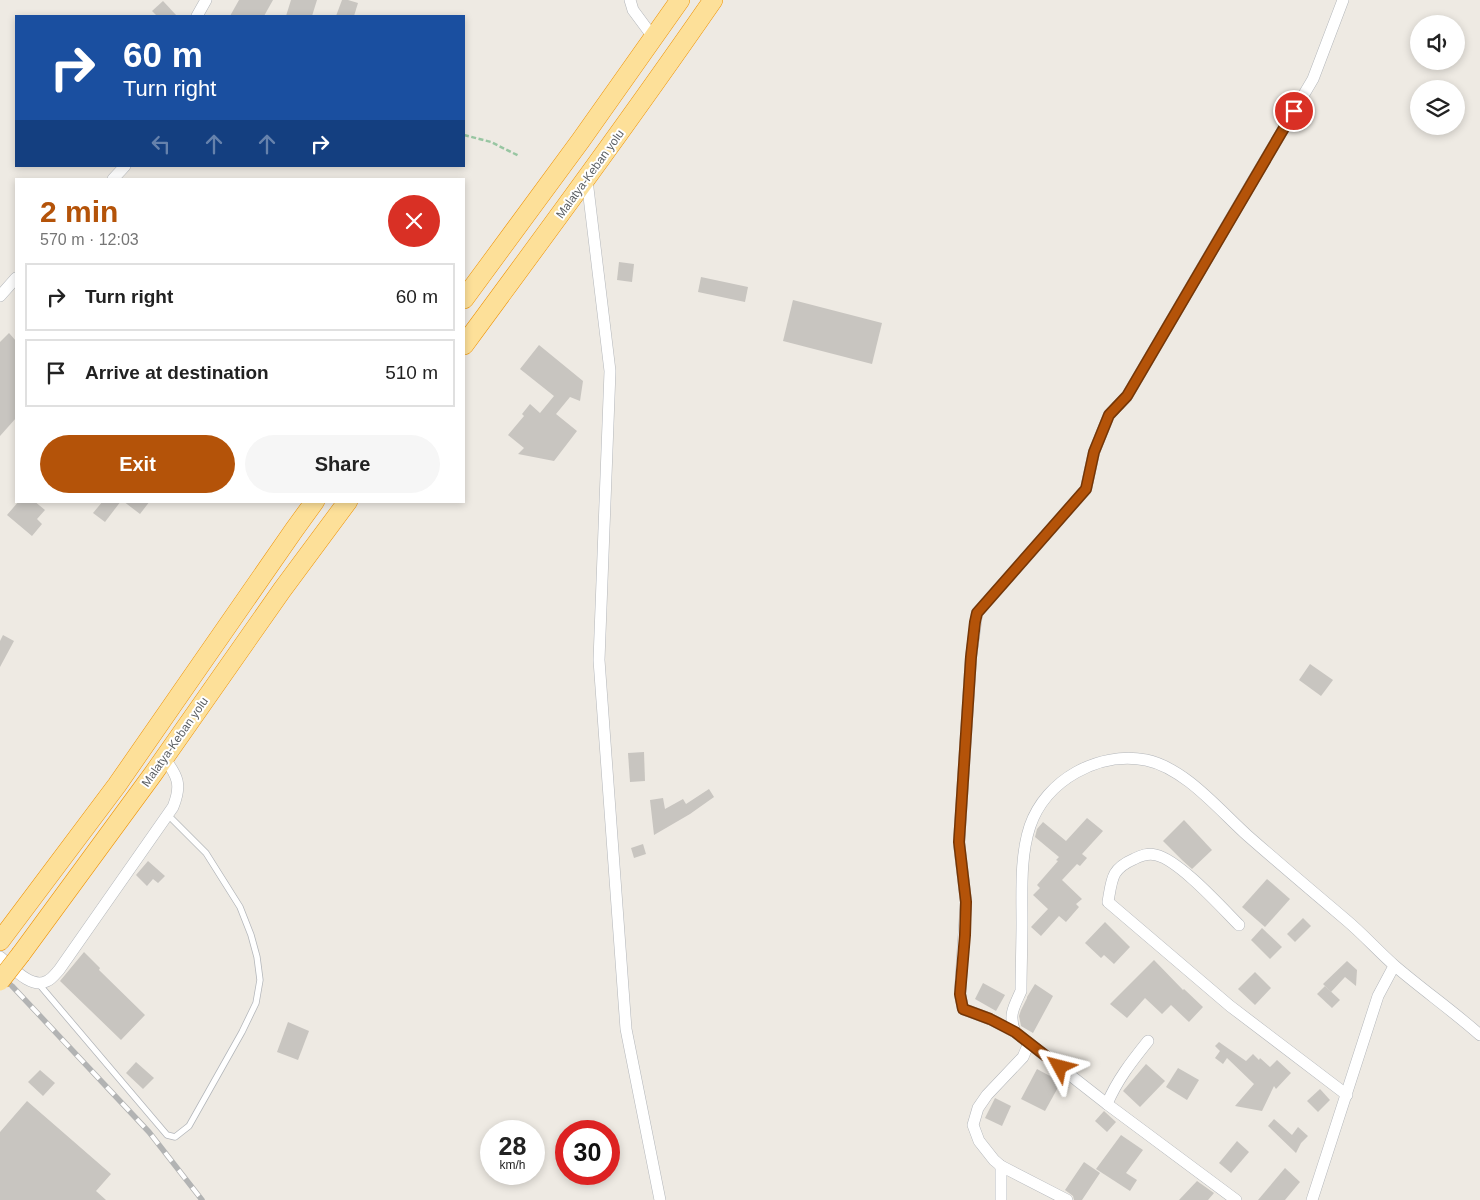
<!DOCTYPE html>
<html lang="en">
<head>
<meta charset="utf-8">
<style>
	body { margin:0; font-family:Helvetica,sans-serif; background:#f6f6f6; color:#222; height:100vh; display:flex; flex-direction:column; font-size:19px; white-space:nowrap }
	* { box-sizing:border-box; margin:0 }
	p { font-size:16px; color:#767676 }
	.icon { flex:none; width:28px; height:28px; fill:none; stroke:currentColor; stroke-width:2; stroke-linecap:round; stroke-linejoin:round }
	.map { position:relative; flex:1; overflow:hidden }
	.details { position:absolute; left:15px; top:178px; width:450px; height:325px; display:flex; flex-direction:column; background:#fff; border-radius:0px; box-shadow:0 2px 8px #0003 }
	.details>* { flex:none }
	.hud { position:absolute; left:15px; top:15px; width:450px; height:152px; border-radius:0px; box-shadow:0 2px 8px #0003; background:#1a4fa0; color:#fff; overflow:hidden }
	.controls { position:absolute; left:1410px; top:15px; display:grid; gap:10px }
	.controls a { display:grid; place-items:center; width:55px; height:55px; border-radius:50%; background:#fff; box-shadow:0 2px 8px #0003; font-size:25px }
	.speed { position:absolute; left:480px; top:1120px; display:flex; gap:10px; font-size:25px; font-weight:700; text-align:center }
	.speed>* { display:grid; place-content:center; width:65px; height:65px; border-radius:50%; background:#fff; box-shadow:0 2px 8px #0003; line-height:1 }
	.speed small { font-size:12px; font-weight:400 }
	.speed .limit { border:8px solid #d22; background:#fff; color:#111 }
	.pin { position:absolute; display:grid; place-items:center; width:42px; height:42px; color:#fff; margin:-21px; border:2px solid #fff; border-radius:50%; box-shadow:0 1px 5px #0007 }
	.me { position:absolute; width:55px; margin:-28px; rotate:308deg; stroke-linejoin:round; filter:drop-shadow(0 0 4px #0008) }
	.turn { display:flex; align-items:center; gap:18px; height:105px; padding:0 25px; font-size:22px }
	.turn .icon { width:65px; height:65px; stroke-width:2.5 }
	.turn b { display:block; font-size:35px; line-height:42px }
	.lanes { display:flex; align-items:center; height:48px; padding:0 25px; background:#0003; justify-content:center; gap:25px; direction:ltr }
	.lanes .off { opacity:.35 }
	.round { display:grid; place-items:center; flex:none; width:52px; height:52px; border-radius:26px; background:#f6f6f6 }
	.summary { display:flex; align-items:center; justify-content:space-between; height:85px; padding:0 25px }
	h1 { font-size:30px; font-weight:700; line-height:38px; color:#b45309 }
	.cta { display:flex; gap:10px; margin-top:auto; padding:10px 25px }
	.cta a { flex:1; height:58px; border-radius:30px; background:#b45309; color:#fff; font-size:20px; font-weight:700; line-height:58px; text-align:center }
	.cta a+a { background:#f6f6f6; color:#222 }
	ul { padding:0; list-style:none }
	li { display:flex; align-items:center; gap:15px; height:68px; margin:0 10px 8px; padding:0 15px; border:2px solid #e0e0e0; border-radius:0px }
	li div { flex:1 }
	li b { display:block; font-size:19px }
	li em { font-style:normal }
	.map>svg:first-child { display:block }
	.building { fill:#c8c5c0 }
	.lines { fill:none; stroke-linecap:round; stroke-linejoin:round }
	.service-casing { stroke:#b3b6ba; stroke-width:7 }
	.minor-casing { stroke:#b3b6ba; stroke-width:12 }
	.trunk-casing { stroke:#ef9201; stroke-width:20 }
	.path { stroke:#98c6a2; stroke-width:2.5; stroke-dasharray:5 2.5; stroke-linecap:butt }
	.service { stroke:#fff; stroke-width:5.5 }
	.minor { stroke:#fff; stroke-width:11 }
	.trunk { stroke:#fde099; stroke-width:19 }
	.rail-casing { stroke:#b2b3b3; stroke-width:5.5 }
	.rail { stroke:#fff; stroke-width:4; stroke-dasharray:11; stroke-linecap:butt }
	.trunk-bridge-casing { stroke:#ef9201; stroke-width:20; stroke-linecap:butt }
	.trunk-bridge { stroke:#fde099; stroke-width:19 }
	.route-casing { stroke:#753606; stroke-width:12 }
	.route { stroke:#b45309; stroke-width:9 }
	.labels { text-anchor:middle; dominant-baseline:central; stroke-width:4; stroke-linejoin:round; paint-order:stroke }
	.street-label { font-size:12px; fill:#5b5f63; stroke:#fff }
</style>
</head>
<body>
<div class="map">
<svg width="1480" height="1200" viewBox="0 0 1480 1200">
	<rect width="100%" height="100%" fill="#eeeae3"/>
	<g class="building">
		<polygon points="239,0 273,0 264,16 230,16"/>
		<polygon points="291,0 317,0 312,16 286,16"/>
		<polygon points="342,0 348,0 358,3 354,16 336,16"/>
		<polygon points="163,1 177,16 157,16 152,11"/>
		<polygon points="619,262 634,264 632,282 617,280"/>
		<polygon points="701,277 748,287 745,302 698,292"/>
		<polygon points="793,300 882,323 872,364 783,341"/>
		<polygon points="9,333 16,341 16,418 0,436 0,342"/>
		<polygon points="539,345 583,381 580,401 570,397 556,414 577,431 554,461 518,454 524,448 508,435 524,416 522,414 530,404 540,413 554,396 520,369"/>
		<polygon points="19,501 34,501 45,510 37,519 42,524 32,536 7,515"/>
		<polygon points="103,501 121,501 105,522 93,513"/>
		<polygon points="123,501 150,501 140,514"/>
		<polygon points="3,635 14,641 0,667 0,641"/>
		<polygon points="1310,664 1333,680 1321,696 1299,680"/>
		<polygon points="644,752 645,781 630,782 628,753"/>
		<polygon points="709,789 714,797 690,814 654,835 650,800 663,798 665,809 683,799 686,804"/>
		<polygon points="1087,818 1103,831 1082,854 1087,858 1080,866 1077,864 1062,880 1082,899 1076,904 1079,907 1066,922 1059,916 1041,936 1031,927 1048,909 1033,895 1040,888 1037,885 1058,861 1056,860 1059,857 1035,837 1037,829 1043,822 1066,841"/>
		<polygon points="1184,820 1212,850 1192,869 1182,860 1163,841"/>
		<polygon points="643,844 646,854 634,858 631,848"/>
		<polygon points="148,861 165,876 158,883 153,879 147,886 136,875"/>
		<polygon points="1267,879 1290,899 1265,927 1242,907"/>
		<polygon points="1303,918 1311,926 1295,942 1287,934"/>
		<polygon points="1105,922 1130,947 1114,964 1104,955 1101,958 1085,943"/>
		<polygon points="1262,928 1282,947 1270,959 1251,940"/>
		<polygon points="84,952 100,968 99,970 145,1015 121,1040 60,981"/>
		<polygon points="1154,960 1183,990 1184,989 1203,1007 1189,1022 1171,1005 1162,1014 1145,998 1127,1018 1110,1004"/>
		<polygon points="1347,961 1357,970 1356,986 1345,977 1331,992 1323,984"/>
		<polygon points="1255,972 1271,988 1255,1005 1238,989"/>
		<polygon points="983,983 1005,995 996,1011 975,999"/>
		<polygon points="1035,984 1053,996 1033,1033 1021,1026 1019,1016 1021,1010 1027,998 1027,997"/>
		<polygon points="1325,986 1340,1000 1332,1008 1317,994"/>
		<polygon points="288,1022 309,1031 298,1060 277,1052"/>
		<polygon points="1219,1042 1246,1061 1253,1054 1259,1060 1260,1058 1270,1067 1277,1060 1291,1073 1276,1089 1274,1086 1262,1111 1235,1106 1254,1084 1227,1058 1223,1064 1215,1058 1220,1051 1215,1046"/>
		<polygon points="136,1062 154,1078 143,1089 126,1073"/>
		<polygon points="1146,1064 1165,1081 1140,1107 1123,1091"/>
		<polygon points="1178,1068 1199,1080 1187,1100 1166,1087"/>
		<polygon points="1037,1069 1061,1082 1045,1111 1021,1099"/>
		<polygon points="40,1070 55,1083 43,1096 28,1082"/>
		<polygon points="1320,1089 1330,1100 1318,1112 1307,1101"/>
		<polygon points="995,1098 1011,1106 1002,1126 985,1118"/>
		<polygon points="27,1101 111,1174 96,1191 106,1200 0,1200 0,1132"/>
		<polygon points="1104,1111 1116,1122 1107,1132 1095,1121"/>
		<polygon points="1274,1119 1292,1135 1298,1127 1308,1136 1301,1143 1296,1153 1268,1126"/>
		<polygon points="1121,1135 1143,1150 1126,1173 1137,1180 1130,1191 1096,1169"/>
		<polygon points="1237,1141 1249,1152 1231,1173 1219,1163"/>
		<polygon points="1084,1162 1100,1173 1082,1200 1074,1200 1073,1196 1065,1190"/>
		<polygon points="1285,1168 1300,1182 1285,1200 1258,1200"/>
		<polygon points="1197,1181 1214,1193 1208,1200 1179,1200"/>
	</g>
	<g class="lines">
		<g class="service-casing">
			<polyline id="service" points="38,983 167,1135 175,1137 189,1126 242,1032 256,1003 260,980 257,957 251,935 240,907 206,853 168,815"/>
		</g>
		<g class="minor-casing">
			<g id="minor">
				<polyline points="630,0 633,10 653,37"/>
				<polyline points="197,16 206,0"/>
				<polyline points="113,179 125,166"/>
				<polyline points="587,180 610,371 599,660 626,1029 660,1200"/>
				<polyline points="0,296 16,278"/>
				<path d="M1239 925C1222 908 1179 860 1156 855 1148 853 1142 855 1134 859 1111 869 1112 879 1108 902L1230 1006 1347 1095"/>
				<path d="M0 957C11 966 31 990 47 981 52 979 56 973 59 970L173 807C182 785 178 776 164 758"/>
				<path d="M1015 1032C1008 1015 1014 1007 1021 991 1021 968 1022 946 1022 923 1022 891 1020 856 1030 826 1046 780 1098 751 1146 760 1185 768 1219 810 1248 836 1280 864 1313 892 1345 919 1363 934 1378 951 1395 966 1423 990 1453 1011 1480 1035"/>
				<polyline points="1029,1043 1023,1057 987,1095 978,1108 973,1125 979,1141 994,1160 1001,1166 1067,1200"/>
				<path d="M1107 1104C1117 1080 1132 1061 1148 1041"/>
				<polyline points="1001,1166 1001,1200"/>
				<polyline points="1236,1200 1107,1104 1015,1032 990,1019 963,1009 960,994 966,902 959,843 971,657 977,613 1086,489 1094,452 1109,415 1127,396 1248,189 1313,79 1343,0"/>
				<polyline points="1312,1200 1378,996 1394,966"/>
			</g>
		</g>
		<g class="trunk-casing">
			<g id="trunk">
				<polyline points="464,299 581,140 680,0"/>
				<path d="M464 345C548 231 632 117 713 0"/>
				<polyline points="0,941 117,785 294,530 315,501"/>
				<polyline points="21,954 153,774 282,590 348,501"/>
			</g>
		</g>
		<polyline class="path" points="464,135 491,142 519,156"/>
		<use href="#service" class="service"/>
		<use href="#minor" class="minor"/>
		<use href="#trunk" class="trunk"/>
		<g class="rail-casing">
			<polyline id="rail" points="0,976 12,986 149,1132 202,1200"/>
		</g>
		<use href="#rail" class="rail"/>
		<g class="trunk-bridge-casing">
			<polyline id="trunk-bridge" points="0,981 21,954"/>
		</g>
		<use href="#trunk-bridge" class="trunk-bridge"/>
	</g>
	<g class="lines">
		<g class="route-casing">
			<polyline id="route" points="1060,1067 1015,1032 990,1019 963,1009 960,994 965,935 966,902 959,842 971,657 975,622 977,613 1086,489 1094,452 1109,415 1127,396 1294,111"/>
		</g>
		<use href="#route" class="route"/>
	</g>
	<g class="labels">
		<g class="street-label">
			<text transform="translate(590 174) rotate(-54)">Malatya-Keban yolu</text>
			<text transform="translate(175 742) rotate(-55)">Malatya-Keban yolu</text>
		</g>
	</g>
</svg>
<div class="controls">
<a><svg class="icon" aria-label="sound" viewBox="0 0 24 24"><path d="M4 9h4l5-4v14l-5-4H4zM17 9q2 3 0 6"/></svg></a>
<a><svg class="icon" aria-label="layers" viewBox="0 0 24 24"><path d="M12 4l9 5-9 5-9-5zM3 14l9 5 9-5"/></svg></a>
</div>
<div class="speed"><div>28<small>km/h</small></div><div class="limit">30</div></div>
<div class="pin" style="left:1294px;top:111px;background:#d93025"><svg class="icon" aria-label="arrive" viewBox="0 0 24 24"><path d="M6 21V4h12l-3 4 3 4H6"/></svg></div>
<svg class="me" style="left:1060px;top:1067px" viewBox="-20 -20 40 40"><path d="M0-17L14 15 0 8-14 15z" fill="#b45309" stroke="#fff" stroke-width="4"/></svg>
<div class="hud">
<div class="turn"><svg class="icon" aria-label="right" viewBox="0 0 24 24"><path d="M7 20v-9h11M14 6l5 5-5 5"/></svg><div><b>60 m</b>Turn right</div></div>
<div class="lanes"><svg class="icon off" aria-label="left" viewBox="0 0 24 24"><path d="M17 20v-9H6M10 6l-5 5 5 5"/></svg><svg class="icon off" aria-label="ahead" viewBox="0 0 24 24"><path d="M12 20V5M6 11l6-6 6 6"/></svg><svg class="icon off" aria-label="ahead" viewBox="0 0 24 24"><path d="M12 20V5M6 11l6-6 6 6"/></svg><svg class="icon" aria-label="right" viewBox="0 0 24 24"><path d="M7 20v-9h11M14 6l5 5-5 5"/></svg></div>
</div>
<section class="details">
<div class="summary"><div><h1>2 min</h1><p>570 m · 12:03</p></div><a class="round" style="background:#d93025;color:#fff"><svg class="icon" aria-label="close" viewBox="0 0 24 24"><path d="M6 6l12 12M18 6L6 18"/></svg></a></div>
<ul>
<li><svg class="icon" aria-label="right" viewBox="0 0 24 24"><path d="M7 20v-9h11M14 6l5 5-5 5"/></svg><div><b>Turn right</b></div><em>60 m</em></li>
<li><svg class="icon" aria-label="arrive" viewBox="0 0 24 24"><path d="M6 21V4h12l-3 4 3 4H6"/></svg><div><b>Arrive at destination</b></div><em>510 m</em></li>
</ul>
<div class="cta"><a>Exit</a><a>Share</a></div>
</section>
</div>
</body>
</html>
